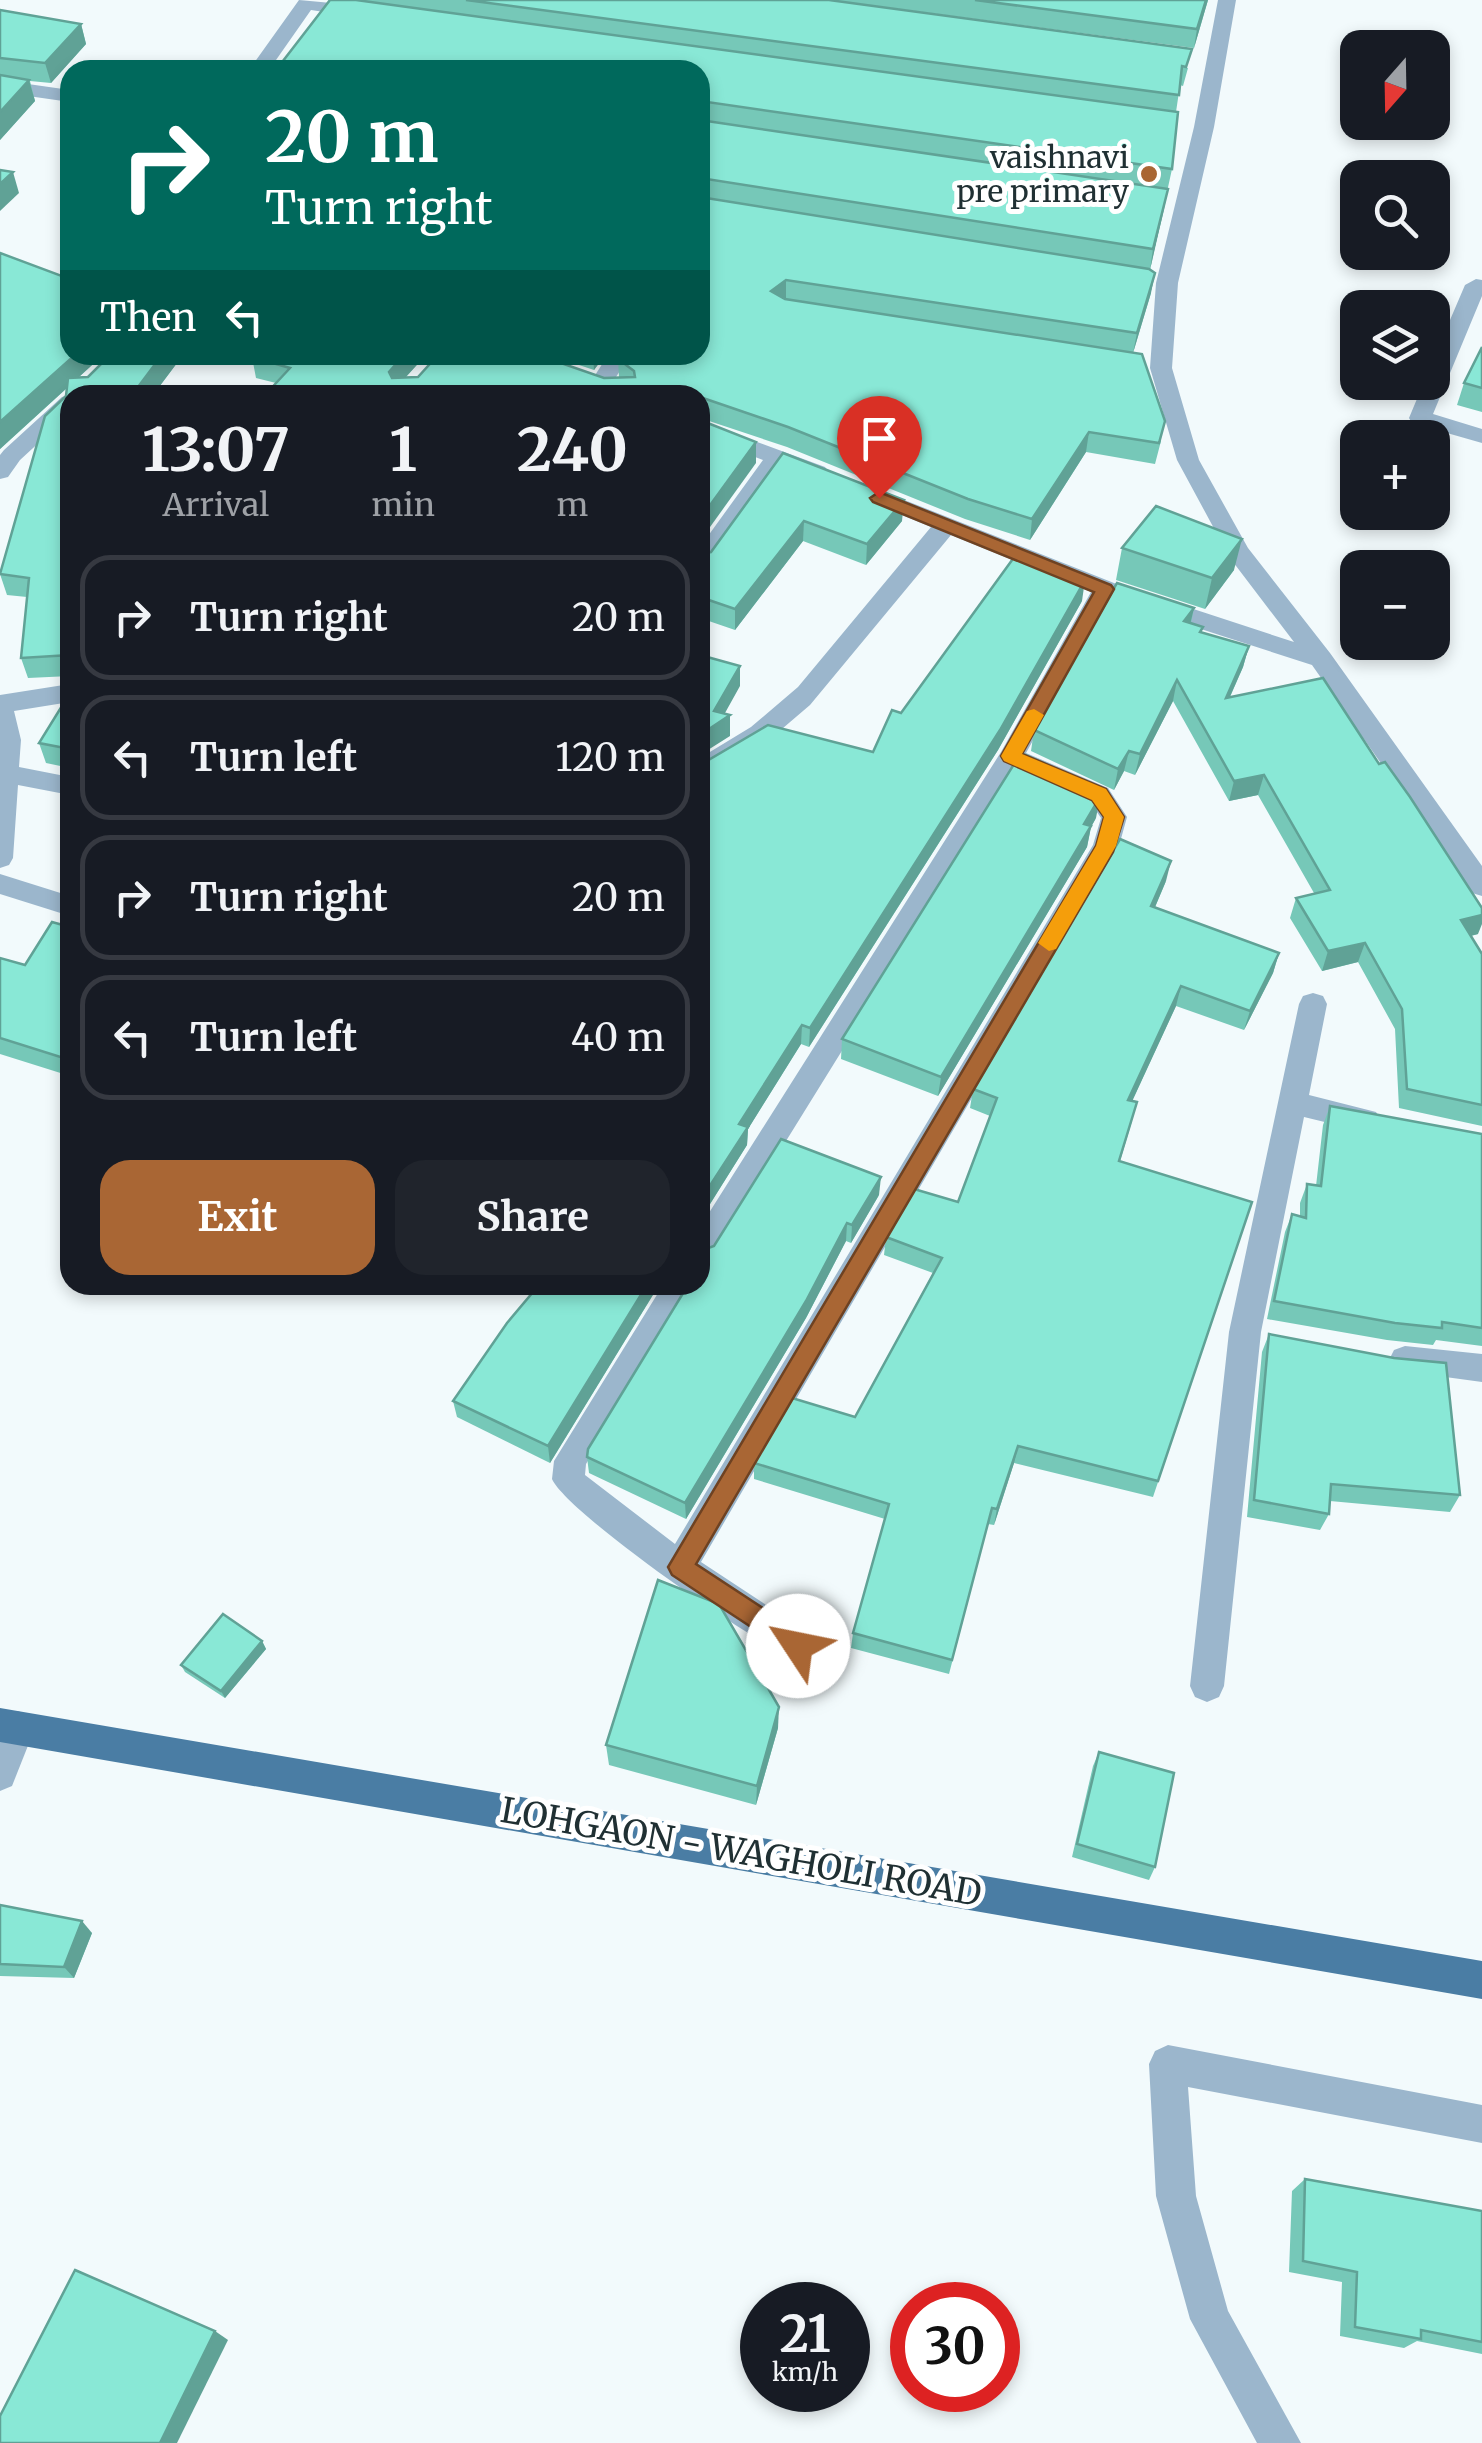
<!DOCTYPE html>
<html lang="en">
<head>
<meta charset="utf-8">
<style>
	body { margin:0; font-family:Merriweather,serif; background:#20242c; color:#f1f3f6; height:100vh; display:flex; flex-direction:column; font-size:38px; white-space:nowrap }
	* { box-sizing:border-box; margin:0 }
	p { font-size:32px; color:#9ea1a6 }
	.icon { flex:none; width:55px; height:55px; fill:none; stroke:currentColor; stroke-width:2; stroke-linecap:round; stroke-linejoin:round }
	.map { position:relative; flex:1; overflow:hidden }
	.sheet { position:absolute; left:60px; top:385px; width:650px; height:910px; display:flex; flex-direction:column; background:#171b24; border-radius:30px; box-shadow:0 5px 15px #0003 }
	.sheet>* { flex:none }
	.guide { position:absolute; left:60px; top:60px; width:650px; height:305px; border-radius:30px; box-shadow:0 5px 15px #0003; background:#00695c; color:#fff; overflow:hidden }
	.needle { width:65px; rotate:200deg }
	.tools { position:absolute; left:1340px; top:30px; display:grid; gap:20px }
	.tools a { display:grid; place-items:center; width:110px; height:110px; border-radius:20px; background:#171b24; box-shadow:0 5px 15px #0003; font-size:50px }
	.speed { position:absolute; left:740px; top:2282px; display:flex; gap:20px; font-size:50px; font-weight:700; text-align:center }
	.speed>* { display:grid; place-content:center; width:130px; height:130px; border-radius:50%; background:#171b24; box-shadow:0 5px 15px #0003; line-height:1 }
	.speed small { font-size:25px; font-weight:400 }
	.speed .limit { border:15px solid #d22; background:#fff; color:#111 }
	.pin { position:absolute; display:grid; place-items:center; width:85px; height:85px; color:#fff; margin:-102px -42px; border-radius:50% 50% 50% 0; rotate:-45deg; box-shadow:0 0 10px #0007 }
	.pin .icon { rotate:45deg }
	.me { position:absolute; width:110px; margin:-55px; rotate:304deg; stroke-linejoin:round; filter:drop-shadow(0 0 8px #0008) }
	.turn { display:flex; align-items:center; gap:35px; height:210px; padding:0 40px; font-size:45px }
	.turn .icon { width:130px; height:130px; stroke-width:2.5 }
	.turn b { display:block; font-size:70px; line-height:85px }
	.then { display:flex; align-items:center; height:95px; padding:0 40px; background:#0003; gap:20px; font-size:38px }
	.eta { display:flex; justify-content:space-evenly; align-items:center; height:170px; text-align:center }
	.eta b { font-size:60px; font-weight:700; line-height:70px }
	.button { display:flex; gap:20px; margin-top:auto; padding:20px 40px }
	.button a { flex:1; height:115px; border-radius:30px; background:#a96634; color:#fff; font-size:40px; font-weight:700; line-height:115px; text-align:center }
	.button a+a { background:#20242c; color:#f1f3f6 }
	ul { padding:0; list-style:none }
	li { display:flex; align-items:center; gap:30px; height:125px; margin:0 20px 15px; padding:0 20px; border:5px solid #363941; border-radius:30px }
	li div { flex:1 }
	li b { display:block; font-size:38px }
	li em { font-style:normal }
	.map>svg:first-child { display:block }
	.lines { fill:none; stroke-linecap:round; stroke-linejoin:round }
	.service { fill:#9bb6cc; fill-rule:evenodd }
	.minor { fill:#9bb6cc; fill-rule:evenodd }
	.primary { fill:#4a7da4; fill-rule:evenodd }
	.wall { fill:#76c8b8 }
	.shaded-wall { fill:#60a296 }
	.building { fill:#89e8d6; stroke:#60a296; stroke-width:2.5 }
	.route { fill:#a96634; stroke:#6e4222; stroke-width:2.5 }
	.slow { fill:#f59e0b }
	.poi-dot { fill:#a96634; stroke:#fff; stroke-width:4 }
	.labels { text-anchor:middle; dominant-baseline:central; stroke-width:10; stroke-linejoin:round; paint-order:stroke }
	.far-poi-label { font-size:30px; fill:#203033; stroke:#fff; text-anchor:end }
	.street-label { font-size:35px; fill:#203033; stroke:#fff }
</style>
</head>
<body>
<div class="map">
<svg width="1482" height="2443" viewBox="0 0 1482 2443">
	<rect width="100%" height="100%" fill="#f2fafc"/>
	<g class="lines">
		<g class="service">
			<polygon points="1476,279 1482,280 1482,296 1433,414 1482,429 1482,443 1412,423 1409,418 1424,382 1432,382 1432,362 1465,285"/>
			<polygon points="18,1711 30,1716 35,1728 12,1786 0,1791 0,1730 6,1716"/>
		</g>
		<g class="minor">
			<polygon points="299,0 364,6 373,12 364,18 311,10 269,70 249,70"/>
			<path d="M1218 0H1236L1214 127 1178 283 1172 368 1199 460 1248 548 1330 653 1482 866V896L1472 893 1312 665 1111 600 1026 753 1108 788 1127 817 1119 846 701 1562 810 1634 815 1645 810 1656 798 1661C757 1645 568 1514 552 1479L554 1461 663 1285H695L586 1464 585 1475 675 1544 1093 845 1101 818 1090 802 1016 770 711 1262 700 1266V1227L1001 752 1091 592 951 535 810 705 769 740 700 782V758L751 727 798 687 931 527 861 498 857 493 869 486 1114 583 1294 642 1230 558 1177 460 1150 368 1156 283 1194 127Z"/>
			<polygon points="0,80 70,90 70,102 0,92"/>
			<polygon points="608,355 630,355 609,388 593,388 590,383"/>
			<polygon points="70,395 70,414 20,460 8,477 0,479 0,455 4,450 62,397"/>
			<polygon points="700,421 825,467 829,472 817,479 782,467 708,570 700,572 700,547 763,460 700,436"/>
			<polygon points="70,684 70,702 14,711 21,740 19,767 70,777 70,795 18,785 13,858 9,865 0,868 0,695"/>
			<polygon points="0,874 70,896 70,916 0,894"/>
			<polygon points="1313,993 1323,996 1327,1004 1309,1095 1376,1112 1381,1120 1376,1128 1366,1132 1304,1117 1261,1332 1224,1686 1219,1697 1207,1702 1195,1697 1190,1686 1229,1332 1299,1004 1303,996"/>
			<polygon points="1405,1346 1482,1354 1482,1382 1394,1370 1389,1360 1394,1350"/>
			<polygon points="1168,2045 1482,2105 1482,2143 1188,2087 1196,2196 1228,2311 1301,2443 1257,2443 1190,2319 1156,2196 1149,2064 1155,2051"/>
		</g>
		<polygon class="primary" points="0,1708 1482,1961 1482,1999 0,1742"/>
	</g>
	<g class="wall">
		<polygon points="330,0 829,0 1188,68 1183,86 1180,85 1176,112 1172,169 1150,270 1151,293 1133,353 1161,441 1155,464 1086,452 1030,540 965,519 787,447 700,418 700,395 276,383 256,378 252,357 425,356 406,377 604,378 619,377 618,359 700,355 700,70 276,70"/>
		<polygon points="832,0 1208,0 1194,48"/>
		<polygon points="0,10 81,24 86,44 51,83 30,81 35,101 0,140"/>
		<polygon points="0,253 103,355 79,377 88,377 110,355 183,355 153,395 70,395 70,676 28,678 21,658 27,597 7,595 0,574 66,396 67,388 0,449"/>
		<polygon points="1482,347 1482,412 1457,405 1464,383"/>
		<polygon points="549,355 605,355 594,370"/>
		<polygon points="783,453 902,521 866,565 803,541 735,630 700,618 700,554 711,552"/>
		<polygon points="1122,548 1234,570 1205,609 1116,580"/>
		<polygon points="1082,601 998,750 809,1047 801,1044 748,1129 747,1145 700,1220 700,765 873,752 901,713"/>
		<polygon points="1194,608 1191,623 1203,627 1201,633 1249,646 1243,667 1230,697 1478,934 1471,936 1482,954 1482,1126 1399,1108 1395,1029 1358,962 1322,971 1290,918 1296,898 1314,893 1258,795 1229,801 1173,701 1135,775 1124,771 1114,790 1031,751 1034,730"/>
		<polygon points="70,693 70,768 46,763 39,743"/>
		<polygon points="1096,818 1091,827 1087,847 938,1096 841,1059 842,1039"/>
		<polygon points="1166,881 1155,907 1279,953 1273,973 1244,1030 1176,1006 1132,1101 1132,1121 1120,1161 1252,1202 1153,1497 1014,1463 994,1525 988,1524 949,1674 851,1648 853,1633 885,1519 754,1479 754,1463 855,1417 933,1273 884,1255 886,1237 958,1202 990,1116 970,1108 973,1089"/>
		<polygon points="70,927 70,1076 0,1054 0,958 25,965"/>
		<polygon points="1330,1106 1482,1134 1482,1346 1436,1340 1433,1345 1387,1340 1267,1319 1285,1232 1292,1214 1300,1216 1300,1203 1307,1184 1316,1186 1323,1125"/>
		<polygon points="879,1195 851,1243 846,1241 806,1318 686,1519 589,1473 587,1457"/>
		<polygon points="539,1285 659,1285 550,1463 457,1417 453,1401"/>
		<polygon points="1269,1334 1460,1495 1450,1512 1330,1501 1329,1514 1320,1530 1247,1517 1262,1352"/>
		<polygon points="262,1641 266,1649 225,1698 185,1672 181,1665"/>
		<polygon points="778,1728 756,1805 609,1765 606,1745"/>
		<polygon points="1099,1752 1155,1867 1149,1880 1072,1857 1093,1766"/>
		<polygon points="0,1905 92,1933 74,1978 0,1976"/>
		<polygon points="1305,2179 1482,2211 1482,2354 1417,2341 1404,2348 1340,2336 1342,2282 1289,2272 1292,2191"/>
	</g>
	<g class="shaded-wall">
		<polygon points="1206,0 1208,0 1194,48 1197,29"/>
		<polygon points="81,24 86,44 51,83 45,63"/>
		<polygon points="29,80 35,101 0,140 0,112"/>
		<polygon points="13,172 19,193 0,211 0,184"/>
		<polygon points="1168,189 1164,209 1150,270 1153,249"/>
		<polygon points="1155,273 1151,293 1133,353 1137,333"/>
		<polygon points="786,280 786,300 771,291"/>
		<polygon points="75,355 103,355 0,449 0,422"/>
		<polygon points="162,355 183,355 153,395 132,395"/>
		<polygon points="404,355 425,355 425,356 392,392 389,372"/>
		<polygon points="593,355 605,355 594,370"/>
		<polygon points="1089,432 1086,452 1030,540 1032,519"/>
		<polygon points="756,442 756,463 700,541 700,519"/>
		<polygon points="904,500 902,521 866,565 867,544"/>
		<polygon points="804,521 803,541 735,630 735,609"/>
		<polygon points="1242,539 1234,570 1205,609 1212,578"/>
		<polygon points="1085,580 1082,601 998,750 809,1047 810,1028"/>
		<polygon points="1194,608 1189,629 1184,621"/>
		<polygon points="1249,646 1243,667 1220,719 1226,698"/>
		<polygon points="740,666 740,686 720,722 730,715 730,736 700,755 700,735"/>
		<polygon points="1177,680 1173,701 1135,775 1140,754"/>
		<polygon points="1129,751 1124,771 1114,790 1118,769"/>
		<polygon points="1264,775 1258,795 1229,801 1234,781"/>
		<polygon points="1100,797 1096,818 1091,827 1087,847 938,1096 941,1077"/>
		<polygon points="1171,861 1166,881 1147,926 1151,906"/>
		<polygon points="1482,915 1482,924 1478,934 1453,940 1461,920"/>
		<polygon points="1365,943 1358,962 1322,971 1328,951"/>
		<polygon points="1279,953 1273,973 1244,1030 1250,1011"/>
		<polygon points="1181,986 1176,1006 1124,1119 1128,1100"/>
		<polygon points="802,1025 801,1044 748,1129 747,1145 700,1220 700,1201 739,1124"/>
		<polygon points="881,1177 879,1195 851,1243 852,1225"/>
		<polygon points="847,1223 846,1241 806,1318 686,1519 685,1503"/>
		<polygon points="647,1285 659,1285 550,1463 548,1446"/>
		<polygon points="1018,1446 1014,1463 994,1525 997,1509"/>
		<polygon points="262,1641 266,1649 225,1698 221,1691"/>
		<polygon points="779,1707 778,1728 756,1805 757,1786"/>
		<polygon points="82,1921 92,1933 74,1978 64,1967"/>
		<polygon points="215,2331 228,2340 177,2443 160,2443"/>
	</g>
	<g class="building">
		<polygon points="330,0 356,0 1178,112 1172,169 700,101 700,70 431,70 395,64 391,70 276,70"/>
		<polygon points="466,0 829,0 1192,49 1186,67 1182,66 1179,95"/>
		<polygon points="975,0 1206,0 1197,29"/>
		<polygon points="0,10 81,24 45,63 0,58"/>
		<polygon points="0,75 29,80 0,112"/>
		<polygon points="700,120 1168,189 1153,249 700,178"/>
		<polygon points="0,170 13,172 0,184"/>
		<polygon points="700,197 1149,269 1155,273 1137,333 786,280 771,291 785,299 1142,354 1165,421 1159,443 1089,432 1032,519 968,499 788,427 700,397 700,395 265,395 290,368 252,357 254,355 404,355 389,372 392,378 418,377 438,355 538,355 604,378 635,377 634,371 618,359 620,355 700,355"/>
		<polygon points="0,253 70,279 70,355 75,355 0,422"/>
		<polygon points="1482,347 1482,388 1464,383"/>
		<polygon points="110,355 162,355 132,395 70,395 70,655 21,658 29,578 0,574 45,416 66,396 68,378 88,377"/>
		<polygon points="700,420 756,442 700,519"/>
		<polygon points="783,453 904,500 867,544 804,521 735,609 700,597 700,554 711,552"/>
		<polygon points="1156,506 1242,539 1212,578 1122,548"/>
		<polygon points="1015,556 1085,580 1000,730 810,1028 802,1025 739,1124 748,1127 700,1201 700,808 707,795 700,793 700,765 768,725 873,752 892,710 901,713"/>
		<polygon points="1117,583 1194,608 1184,621 1203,627 1200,632 1249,646 1226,698 1323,678 1379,764 1385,762 1410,797 1482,908 1482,915 1461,920 1482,954 1482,1105 1407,1089 1402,1009 1365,943 1328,951 1296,898 1330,890 1264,775 1234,781 1177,680 1140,754 1129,751 1118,769 1034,730"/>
		<polygon points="700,655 740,666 714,711 730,715 700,735"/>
		<polygon points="70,693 70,749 39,743"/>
		<polygon points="1021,753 1091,784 1100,797 1084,824 1091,826 941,1077 842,1039"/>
		<polygon points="1120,839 1171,861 1151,906 1279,953 1250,1011 1181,986 1128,1100 1137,1102 1119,1161 1252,1202 1158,1481 1018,1446 997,1509 992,1508 952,1660 853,1633 889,1504 754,1463 792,1398 855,1417 942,1258 886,1237 914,1189 958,1202 997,1098 973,1089"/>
		<polygon points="52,922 70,927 70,1060 0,1038 0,958 25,965"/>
		<polygon points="1330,1106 1482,1134 1482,1328 1442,1322 1442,1328 1395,1323 1274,1301 1292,1214 1306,1218 1307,1184 1321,1186"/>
		<polygon points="781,1139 881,1177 852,1225 847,1223 806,1301 685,1503 587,1457 588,1449 688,1285 700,1285 700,1251 714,1246"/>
		<polygon points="539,1285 647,1285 548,1446 453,1401 507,1323"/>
		<polygon points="1269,1334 1394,1358 1446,1363 1460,1495 1331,1484 1329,1514 1254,1500"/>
		<polygon points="658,1580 719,1604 779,1707 757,1786 606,1745"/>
		<polygon points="223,1614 262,1641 221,1691 181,1665"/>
		<polygon points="1099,1752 1174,1773 1155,1867 1077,1844"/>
		<polygon points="0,1905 82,1921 64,1967 0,1964"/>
		<polygon points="1305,2179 1482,2211 1482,2342 1421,2330 1421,2339 1355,2327 1357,2272 1303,2261"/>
		<polygon points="75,2270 215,2331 160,2443 0,2443 0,2416"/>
	</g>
	<polygon class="route" points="879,492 1111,585 1114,589 1022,754 1106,789 1124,817 1113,852 696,1564 807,1637 811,1646 807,1654 798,1658 672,1575 668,1567 1096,846 1104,817 1092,800 1004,761 1001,756 1094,592 873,502 870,498"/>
	<polygon class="slow" points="1034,709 1044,715 1022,754 1106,789 1124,817 1116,846 1056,949 1049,951 1038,943 1096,846 1104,817 1092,800 1004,761 1001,756 1027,711"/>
	<circle class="poi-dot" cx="1149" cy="174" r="10"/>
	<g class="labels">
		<g class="far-poi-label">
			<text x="1129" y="157">vaishnavi<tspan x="1129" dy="34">pre primary</tspan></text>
		</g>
		<g class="street-label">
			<text transform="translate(741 1852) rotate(10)">LOHGAON - WAGHOLI ROAD</text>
		</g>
	</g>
</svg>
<div class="tools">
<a><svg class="needle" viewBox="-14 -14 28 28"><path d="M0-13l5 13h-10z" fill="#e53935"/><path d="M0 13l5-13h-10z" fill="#9ea1a6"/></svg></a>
<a><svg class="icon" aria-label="search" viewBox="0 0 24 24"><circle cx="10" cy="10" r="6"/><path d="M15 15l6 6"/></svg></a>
<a><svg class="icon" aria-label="layers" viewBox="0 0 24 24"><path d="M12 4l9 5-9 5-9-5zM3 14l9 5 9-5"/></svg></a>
<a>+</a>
<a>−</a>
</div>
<div class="speed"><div>21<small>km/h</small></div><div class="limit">30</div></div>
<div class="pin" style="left:879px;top:498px;background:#d93025"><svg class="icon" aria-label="arrive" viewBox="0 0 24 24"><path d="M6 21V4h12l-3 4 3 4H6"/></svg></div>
<svg class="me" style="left:798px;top:1646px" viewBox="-20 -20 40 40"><circle r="19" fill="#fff"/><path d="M0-13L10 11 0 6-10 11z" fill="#a96634"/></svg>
<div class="guide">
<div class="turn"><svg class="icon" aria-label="right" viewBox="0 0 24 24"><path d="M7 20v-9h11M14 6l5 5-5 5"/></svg><div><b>20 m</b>Turn right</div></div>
<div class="then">Then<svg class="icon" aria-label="left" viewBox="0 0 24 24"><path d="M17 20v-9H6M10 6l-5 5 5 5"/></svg></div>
</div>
<section class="sheet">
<div class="eta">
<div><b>13:07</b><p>Arrival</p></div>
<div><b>1</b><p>min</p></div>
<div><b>240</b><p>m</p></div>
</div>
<ul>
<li><svg class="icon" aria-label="right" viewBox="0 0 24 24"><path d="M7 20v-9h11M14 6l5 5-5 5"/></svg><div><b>Turn right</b></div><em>20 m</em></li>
<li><svg class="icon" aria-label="left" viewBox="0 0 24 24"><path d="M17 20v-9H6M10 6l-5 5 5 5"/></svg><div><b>Turn left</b></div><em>120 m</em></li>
<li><svg class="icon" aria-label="right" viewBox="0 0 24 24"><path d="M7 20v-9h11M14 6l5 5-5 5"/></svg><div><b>Turn right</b></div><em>20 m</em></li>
<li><svg class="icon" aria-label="left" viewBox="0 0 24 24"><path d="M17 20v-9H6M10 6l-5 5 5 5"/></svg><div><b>Turn left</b></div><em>40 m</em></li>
</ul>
<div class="button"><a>Exit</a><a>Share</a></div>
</section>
</div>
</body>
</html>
